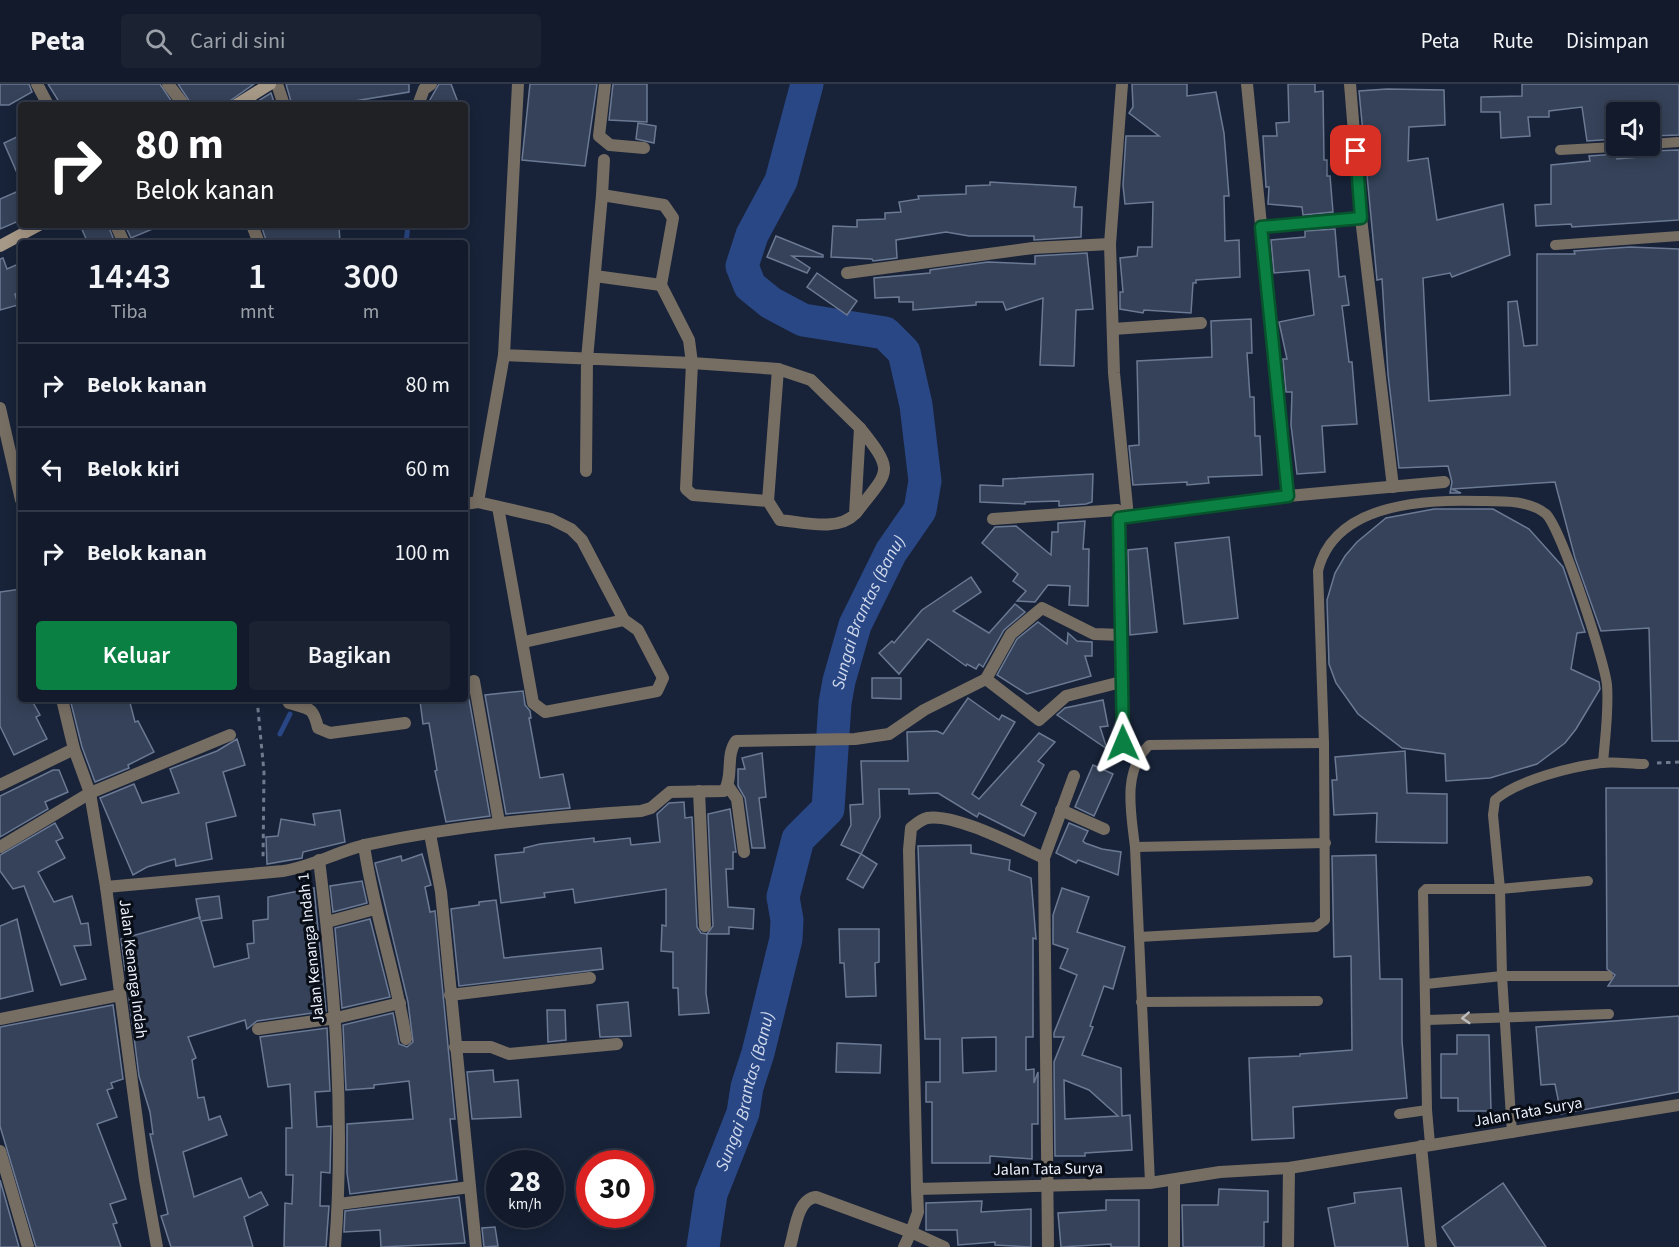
<!DOCTYPE html>
<html lang="id">
<head>
<meta charset="utf-8">
<style>
	body { margin:0; font-family:"Source Sans 3",sans-serif; background:#1b2333; color:#f1f3f6; height:100vh; display:flex; flex-direction:column; font-size:22px; white-space:nowrap }
	* { box-sizing:border-box; margin:0 }
	p { font-size:20px; color:#9ca1a9 }
	.icon { flex:none; width:33px; height:33px; fill:none; stroke:currentColor; stroke-width:2; stroke-linecap:round; stroke-linejoin:round }
	.map { position:relative; flex:1; overflow:hidden }
	.side { position:absolute; left:18px; top:156px; width:450px; height:462px; display:flex; flex-direction:column; background:#121a2b; border-radius:6px; box-shadow:0 3px 15px #0003,0 0 0 2px #313847 }
	.side>* { flex:none }
	.top-card { position:absolute; left:18px; top:18px; width:450px; height:126px; border-radius:6px; box-shadow:0 3px 15px #0003,0 0 0 2px #313847; background:#202124; color:#fff; overflow:hidden }
	.controls { position:absolute; left:1606px; top:18px; display:grid; gap:12px }
	.controls a { display:grid; place-items:center; width:54px; height:54px; border-radius:6px; background:#121a2b; box-shadow:0 3px 15px #0003,0 0 0 2px #313847; font-size:30px }
	.speed { position:absolute; left:486px; top:1066px; display:flex; gap:12px; font-size:30px; font-weight:700; text-align:center }
	.speed>* { display:grid; place-content:center; width:78px; height:78px; border-radius:50%; background:#121a2b; box-shadow:0 3px 15px #0003,0 0 0 2px #313847; line-height:1 }
	.speed small { font-size:15px; font-weight:400 }
	.speed .limit { border:9px solid #d22; background:#fff; color:#111 }
	.pin { position:absolute; display:grid; place-items:center; width:51px; height:51px; color:#fff; margin:-26px; border-radius:12px; box-shadow:0 3px 9px #0006 }
	.me { position:absolute; width:66px; margin:-33px; rotate:359deg; stroke-linejoin:round; filter:drop-shadow(0 0 4px #0008) }
	.turn { display:flex; align-items:center; gap:21px; height:126px; padding:0 18px; font-size:27px }
	.turn .icon { width:78px; height:78px; stroke-width:2.5 }
	.turn b { display:block; font-size:42px; line-height:51px }
	.eta { display:flex; justify-content:space-evenly; align-items:center; height:102px; text-align:center }
	.eta b { font-size:36px; font-weight:600; line-height:42px }
	.action { display:flex; gap:12px; margin-top:auto; padding:12px 18px }
	.action a { flex:1; height:69px; border-radius:6px; background:#0b8043; color:#fff; font-size:24px; font-weight:600; line-height:69px; text-align:center }
	.action a+a { background:#1b2333; color:#f1f3f6 }
	ul { padding:0; list-style:none }
	li { display:flex; align-items:center; gap:18px; height:84px; padding:0 18px; border-top:2px solid #313847 }
	li div { flex:1 }
	li b { display:block; font-size:22px }
	li em { font-style:normal }
	header { display:flex; align-items:center; gap:36px; box-sizing:border-box; height:84px; padding:0 30px; background:#121a2b; border-bottom:2px solid #313847 }
	header strong { font-size:28px }
	nav { display:flex; gap:33px; margin-inline-start:auto; font-size:21px }
	.search { width:420px; height:54px; background:#1b2333; display:flex; align-items:center; gap:15px; box-sizing:border-box; padding:0 21px; border-radius:6px; color:#9ca1a9; font-size:22px }
	.map>svg:first-child { display:block }
	.lines { fill:none; stroke-linecap:round; stroke-linejoin:round }
	.stream { stroke:#2a4785; stroke-width:5 }
	.river { stroke:#2a4785; stroke-width:33 }
	.building { fill:#354259; stroke:#6b7993; stroke-width:1.5; fill-rule:evenodd }
	.path { stroke:#717a8c; stroke-width:3; stroke-dasharray:4.5 4.5; stroke-linecap:butt }
	.lane { stroke:#776e63; stroke-width:10 }
	.street { stroke:#776e63; stroke-width:12 }
	.secondary { stroke:#a79987; stroke-width:12 }
	.oneway { stroke:#bdbdbf }
	.route-casing { stroke:#07532c; stroke-width:15 }
	.route { stroke:#0b8043; stroke-width:10 }
	.labels { text-anchor:middle; dominant-baseline:central; stroke-width:6; stroke-linejoin:round; paint-order:stroke }
	.street-label { font-size:16px; fill:#ebf1fd; stroke:#080d16 }
	.water-label { font-size:18px; font-style:italic; fill:#d0daec; stroke:#080d16 }
</style>
</head>
<body>
<header>
<strong>Peta</strong>
<div class="search"><svg class="icon" aria-label="search" viewBox="0 0 24 24"><circle cx="10" cy="10" r="6"/><path d="M15 15l6 6"/></svg>Cari di sini</div>
<nav><a>Peta</a><a>Rute</a><a>Disimpan</a></nav>
</header>
<div class="map">
<svg width="1679" height="1163" viewBox="0 0 1679 1163">
	<rect width="100%" height="100%" fill="#182339"/>
	<g class="lines">
		<g class="stream">
			<polyline points="406,159 408,141"/>
			<polyline points="280,650 290,630"/>
		</g>
		<path class="river" id="s1" d="M703 1163 711 1110 743 1029 747 1003 758 969 786 855 787 836 783 813 798 755 828 725 835 619 839 597 855 541 891 468 920 426 925 397 916 321 904 268 885 249 803 236 771 219 750 202 742 182 752 151 781 97 807 0"/>
	</g>
	<g class="building">
		<polygon points="0,0 29,0 32,8 9,21 0,21"/>
		<polygon points="48,0 160,0 174,21 61,21"/>
		<polygon points="178,0 254,0 224,21 192,21"/>
		<polygon points="286,0 409,0 409,8 349,18 349,21 292,21"/>
		<polygon points="439,0 451,0 459,21 427,21"/>
		<polygon points="530,0 597,0 585,82 522,76"/>
		<polygon points="613,0 647,0 647,38 609,36"/>
		<polygon points="1132,0 1187,0 1187,12 1216,8 1224,49 1229,112 1224,112 1225,157 1239,156 1240,193 1196,196 1196,199 1193,199 1191,229 1144,226 1143,229 1120,225 1120,208 1123,208 1120,174 1137,172 1138,163 1152,163 1153,118 1125,120 1123,101 1126,52 1159,52 1129,29 1133,23"/>
		<polygon points="1288,0 1315,0 1315,8 1323,7 1324,76 1327,76 1327,92 1330,92 1333,128 1303,131 1302,123 1268,120 1269,103 1266,103 1263,52 1277,52 1276,39 1289,38"/>
		<polygon points="1522,0 1679,0 1679,51 1650,52 1650,23 1617,25 1617,55 1587,57 1582,23 1549,27 1549,33 1528,33 1530,52 1501,54 1500,28 1481,28 1481,13 1522,12"/>
		<polygon points="1387,5 1444,6 1445,41 1409,43 1408,77 1428,74 1437,136 1503,120 1510,171 1452,193 1450,189 1423,194 1429,317 1510,311 1508,218 1517,217 1524,262 1537,261 1537,170 1575,170 1574,167 1630,163 1679,165 1679,657 1652,657 1649,544 1601,547 1575,474 1555,398 1452,405 1461,409 1450,409 1452,398 1448,382 1399,384 1388,290 1382,195 1377,196 1359,7"/>
		<polygon points="271,9 275,21 252,21"/>
		<polygon points="638,39 656,42 654,59 636,55"/>
		<polygon points="21,51 21,98 4,59"/>
		<polygon points="1679,66 1679,136 1572,143 1571,140 1536,142 1535,121 1551,120 1551,81 1590,77 1589,72 1617,70 1617,75 1650,72 1650,67"/>
		<polygon points="990,98 1076,103 1074,123 1082,123 1081,153 1034,156 1034,152 969,152 946,148 896,156 897,174 873,177 872,175 831,173 833,142 857,143 857,136 885,135 885,129 901,128 899,118 919,115 918,112 966,110 966,102 990,101"/>
		<polygon points="21,106 21,136 0,145 0,115"/>
		<polygon points="80,141 108,141 115,159 88,159"/>
		<polygon points="125,141 162,141 131,154"/>
		<polygon points="261,141 339,141 340,159 267,159"/>
		<polygon points="1335,145 1339,193 1345,192 1349,221 1342,222 1349,278 1352,278 1357,340 1322,342 1325,388 1297,390 1291,341 1292,308 1286,308 1283,275 1287,275 1279,238 1314,231 1309,186 1274,189 1271,156 1305,153 1305,147"/>
		<polygon points="776,152 823,171 823,173 792,172 810,184 807,189 767,173"/>
		<polygon points="1087,169 1093,225 1076,226 1074,282 1040,281 1043,214 1006,226 1003,218 976,218 976,221 913,226 913,218 899,218 899,213 875,214 874,194 930,189 930,186 988,178 1035,180 1035,172"/>
		<polygon points="3,174 7,185 21,179 21,208 15,210 18,221 0,226 0,175"/>
		<polygon points="817,189 857,217 847,231 807,203"/>
		<polygon points="1251,235 1252,269 1247,269 1250,313 1254,313 1255,352 1260,352 1262,391 1208,393 1209,399 1187,401 1187,398 1133,401 1129,362 1139,361 1137,277 1212,273 1211,237"/>
		<polygon points="1093,390 1092,418 1086,420 1059,422 1059,417 1025,418 1025,420 980,418 980,401 1003,402 1003,395"/>
		<polygon points="1434,425 1493,425 1529,445 1563,483 1585,548 1577,549 1571,585 1599,598 1600,605 1576,645 1565,659 1537,680 1490,694 1446,697 1445,670 1402,664 1358,630 1336,599 1329,580 1327,516 1335,489 1345,472 1357,458 1386,434"/>
		<polygon points="1085,437 1083,465 1089,465 1088,522 1069,521 1070,502 1048,501 1035,518 1017,517 1026,507 1013,497 1018,490 982,459 995,443 1016,442 1051,471 1052,448 1058,448 1058,439"/>
		<polygon points="1229,453 1238,534 1184,540 1175,459"/>
		<polygon points="1147,464 1157,548 1130,551 1128,466"/>
		<polygon points="971,493 981,508 953,527 989,549 1015,520 1025,528 1004,546 983,583 979,580 976,585 967,580 966,582 928,555 899,590 879,569 892,557 894,559 922,526"/>
		<polygon points="21,505 21,615 31,615 40,631 36,633 47,655 14,671 0,642 0,508"/>
		<polygon points="1038,538 1067,560 1068,549 1077,557 1092,558 1092,572 1085,572 1091,592 1027,610 997,591 1017,555"/>
		<polygon points="872,594 901,594 901,615 872,614"/>
		<polygon points="523,607 525,621 530,627 531,634 529,634 540,694 563,690 570,724 506,730 485,611"/>
		<polygon points="968,614 999,636 1002,631 1015,638 972,710 979,715 1039,649 1055,658 1038,677 1044,681 1021,721 1036,729 1024,752 979,729 977,733 938,709 909,710 909,705 879,705 880,733 861,770 841,761 851,741 850,721 863,720 861,677 908,677 907,648 937,647 943,650"/>
		<polygon points="70,615 129,615 135,638 138,637 154,668 128,681 129,684 95,698 82,663"/>
		<polygon points="435,615 469,615 490,732 446,738 435,687 437,686 429,639 423,640 420,617"/>
		<polygon points="1103,616 1108,642 1100,643 1107,665 1057,631 1065,624"/>
		<polygon points="237,655 245,681 223,688 236,732 206,739 212,775 176,782 175,775 147,783 133,791 100,714 134,700 142,719 179,709 170,685 217,667"/>
		<polygon points="1405,667 1407,709 1447,710 1447,759 1376,758 1377,729 1334,731 1332,696 1337,696 1335,673"/>
		<polygon points="762,669 766,713 759,714 765,764 752,764 745,714 738,702 738,685 745,685 742,674"/>
		<polygon points="1093,681 1113,690 1094,732 1075,723"/>
		<polygon points="53,686 59,686 68,708 45,718 48,725 0,753 0,712"/>
		<polygon points="1606,704 1679,704 1679,902 1608,902 1615,891 1607,885"/>
		<polygon points="684,718 685,734 692,733 697,843 701,849 707,850 706,909 709,929 679,931 678,904 673,904 673,868 661,867 662,841 666,842 666,805 575,819 573,805 544,809 545,813 501,819 495,771 524,768 524,764 540,760 594,754 594,758 630,754 631,761 660,758 657,730 669,719"/>
		<polygon points="730,725 736,768 733,768 733,785 726,785 728,823 754,825 753,845 729,843 729,850 707,850 713,842 708,730"/>
		<polygon points="340,726 345,758 303,768 302,774 267,780 266,753 278,752 281,735 315,741 313,730"/>
		<polygon points="55,739 63,754 56,757 65,774 38,788 54,818 72,812 81,840 88,839 91,861 74,862 86,895 61,901 24,802 13,805 0,787 0,771"/>
		<polygon points="1069,739 1088,747 1083,757 1085,759 1102,765 1121,768 1118,791 1078,776 1076,779 1056,769"/>
		<path d="M971 761V769L1010 776 1009 786 1031 794 1036 855 1033 854V953H1026V986L1034 985V999L1038 988V1040H1032V1075L990 1072V1079H932V1018H926V998H940V955H925L918 762ZM996 953V987L963 989 962 954Z"/>
		<polygon points="422,770 431,801 425,803 430,828 435,827 455,1035 450,1035 457,1096 350,1110 347,1089 347,1040 413,1035 409,997 374,1001 374,1004 346,1006 343,941 393,929 399,960 407,963 413,958 408,918 375,779 401,772 402,777"/>
		<polygon points="861,770 877,780 863,804 847,795"/>
		<polygon points="1376,771 1380,895 1402,895 1402,957 1407,1014 1293,1023 1294,1054 1252,1056 1249,974 1300,972 1300,970 1352,966 1351,872 1334,873 1332,772"/>
		<polygon points="362,797 367,819 333,828 330,802"/>
		<polygon points="314,804 326,927 257,937 247,945 245,936 188,953 196,974 192,976 198,1014 204,1013 209,1036 220,1032 227,1051 183,1068 194,1113 241,1094 249,1114 261,1108 268,1121 244,1133 253,1163 171,1163 161,1132 168,1130 150,1050 153,1050 150,1028 139,992 129,913 137,911 131,885 125,886 121,855 200,833 200,836 196,815 219,812 222,834 201,837 214,883 249,874 247,860 254,859 253,837 268,835 268,813"/>
		<path d="M1062 804 1089 813 1077 848 1125 863 1113 905 1104 902 1090 942 1093 943 1082 971 1121 984 1122 1032 1130 1031 1132 1066 1085 1069V1072H1055L1054 978 1064 953H1054V949L1077 891 1060 884 1068 865 1053 860V831ZM1064 996 1089 1006 1118 1032 1065 1035Z"/>
		<polygon points="496,816 504,874 601,864 603,885 459,902 451,825 479,821 479,818"/>
		<polygon points="17,835 33,907 0,915 0,842"/>
		<polygon points="370,835 390,913 342,924 335,844"/>
		<polygon points="839,845 879,845 879,878 875,879 876,912 846,913 844,879 840,879"/>
		<polygon points="628,918 631,952 600,953 597,921"/>
		<polygon points="113,921 123,995 111,999 113,1004 107,1006 117,1033 97,1040 126,1115 110,1120 117,1139 113,1140 121,1163 36,1163 0,1042 0,943"/>
		<polygon points="547,926 565,926 566,956 548,958"/>
		<polygon points="1679,932 1679,1008 1561,1030 1555,1000 1541,1001 1536,943"/>
		<polygon points="327,944 330,1007 315,1008 317,1043 331,1042 330,1089 321,1088 320,1122 329,1122 326,1163 284,1163 285,1119 292,1120 293,1091 286,1091 286,1044 292,1044 290,1000 268,1003 260,953"/>
		<polygon points="1457,951 1489,951 1491,1027 1458,1027 1458,1014 1441,1014 1441,970 1457,970"/>
		<polygon points="837,959 881,961 880,989 836,988"/>
		<polygon points="493,986 494,998 518,996 521,1033 472,1035 467,988"/>
		<polygon points="0,1096 19,1163 0,1163"/>
		<polygon points="1503,1099 1546,1163 1455,1163 1442,1143"/>
		<polygon points="1401,1104 1408,1163 1335,1163 1328,1124 1355,1119 1354,1109"/>
		<polygon points="1219,1105 1268,1107 1268,1138 1264,1138 1264,1163 1183,1163 1182,1121 1218,1121"/>
		<polygon points="459,1113 465,1159 381,1163 380,1146 344,1148 345,1127"/>
		<polygon points="1106,1116 1139,1116 1139,1163 1111,1163 1111,1160 1061,1163 1058,1129 1106,1126"/>
		<polygon points="982,1117 981,1128 1031,1125 1031,1163 995,1161 995,1158 958,1161 957,1146 926,1146 926,1119"/>
		<polygon points="495,1143 498,1162 484,1163 482,1144"/>
	</g>
	<g class="lines">
		<g class="path">
			<polyline points="257,615 264,688 263,775"/>
			<polyline points="1657,679 1679,678"/>
		</g>
		<g class="lane">
			<polyline points="1650,60 1679,58"/>
			<polyline points="1560,66 1632,62"/>
			<polyline points="1555,161 1679,152"/>
			<polyline points="1135,763 1326,759"/>
			<path d="M1139 853 1316 843 1325 836 1324 659 1318 487C1334 419 1425 415 1480 417 1501 417 1530 416 1546 430 1561 444 1605 578 1607 601 1609 627 1605 653 1603 679"/>
			<polyline points="1426,900 1502,892 1608,892"/>
			<polyline points="1141,918 1318,917"/>
			<polyline points="1427,936 1609,930"/>
			<polyline points="1399,1030 1427,1026"/>
			<path d="M1512 1049 1502 892 1500 805 1493 731 1495 716C1518 696 1570 683 1601 679 1615 677 1630 680 1644 680"/>
			<polyline points="1430,1060 1427,1026 1423,808 1426,805 1500,805 1588,797"/>
			<path d="M1150 1099 1135 763C1131 728 1122 688 1149 661L1324 659"/>
		</g>
		<g class="street">
			<polyline points="37,0 48,21"/>
			<polyline points="168,0 184,21"/>
			<polyline points="277,0 284,21"/>
			<path d="M518 0 504 271 692 279 686 405 693 411 768 417 780 436C803 438 838 448 855 430L860 344 811 296 778 285 692 279 689 256 661 201 673 134 664 121 602 111 587 275 586 387"/>
			<polyline points="605,0 599,52 610,61 644,64"/>
			<polyline points="1122,0 1110,160 1114,289 1128,433"/>
			<polyline points="1247,0 1288,412"/>
			<polyline points="1350,0 1361,134 1393,403"/>
			<polyline points="418,21 424,5 431,0"/>
			<polyline points="602,111 604,76"/>
			<polyline points="116,141 124,159"/>
			<polyline points="252,141 259,159"/>
			<polyline points="1261,143 1361,134"/>
			<polyline points="847,189 1033,164 1110,160"/>
			<polyline points="595,192 661,201"/>
			<polyline points="1113,245 1201,239"/>
			<polyline points="0,324 21,416"/>
			<polyline points="768,417 778,285"/>
			<polyline points="478,418 551,435 571,445 582,456 624,536 638,546 663,594 657,607 545,628 533,619 498,423"/>
			<polyline points="465,420 478,418 504,271"/>
			<path d="M856 429C889 386 896 389 860 344"/>
			<polyline points="1119,434 1123,659"/>
			<polyline points="993,435 1117,426 1119,434 1288,412 1444,398"/>
			<polyline points="524,558 624,536"/>
			<polyline points="986,595 1039,636 1066,612 1121,598"/>
			<polyline points="474,597 499,738"/>
			<polyline points="62,615 74,665 90,709 106,803 145,1096 157,1163"/>
			<path d="M287 615 289 619C309 625 313 622 318 644L330 649 405 639"/>
			<polyline points="0,701 74,665"/>
			<polyline points="728,702 737,715 744,768"/>
			<polyline points="699,707 705,842"/>
			<polyline points="1061,726 1104,745"/>
			<polyline points="430,750 441,808 476,1163"/>
			<path d="M364 761C373 827 396 889 406 955"/>
			<polyline points="0,763 90,709 230,651"/>
			<path d="M1044 774C1017 762 955 729 927 734 920 736 916 740 911 744L909 766 917 1105 1150 1099 1220 1088 1289 1084 1679 1021"/>
			<path d="M319 776C335 905 345 1033 335 1163"/>
			<path d="M106 803 283 787C313 783 339 766 370 760 459 741 550 733 641 727L651 724 670 708 724 707C734 693 725 672 736 657L855 655 889 650 924 626 986 595 1011 550 1042 524 1094 550 1122 551"/>
			<polyline points="327,838 375,825"/>
			<polyline points="450,911 590,894"/>
			<polyline points="0,935 120,911"/>
			<polyline points="258,945 336,934 400,919"/>
			<polyline points="455,963 491,963 509,970 617,960"/>
			<polyline points="1421,1062 1431,1163"/>
			<polyline points="0,1067 28,1163"/>
			<polyline points="1174,1097 1174,1163"/>
			<polyline points="917,1105 918,1128 911,1148 944,1163"/>
			<polyline points="339,1120 470,1103"/>
			<path d="M790 1163C795 1147 797 1115 816 1113L911 1148 904 1163"/>
			<polyline points="1048,1163 1044,774 1074,692"/>
			<polyline points="1288,1163 1289,1084"/>
		</g>
		<g class="secondary">
			<polyline points="236,21 270,0"/>
			<polyline points="0,162 39,141"/>
		</g>
	</g>
	<defs><path id="oneway-chevron" d="M-2-3.5L2.5 0L-2 3.5" fill="none" stroke-width="1.6" stroke-linecap="round" stroke-linejoin="round" transform="scale(1.5)"/></defs>
	<use class="oneway" href="#oneway-chevron" transform="translate(1466 934) rotate(177)"/>
	<g class="lines">
		<g class="route-casing">
			<polyline id="route" points="1123,659 1119,434 1288,412 1261,143 1361,134 1356,67"/>
		</g>
		<use href="#route" class="route"/>
	</g>
	<g class="labels">
		<g class="street-label">
			<text transform="translate(311 864) rotate(-96)">Jalan Kenanga Indah 1</text>
			<text transform="translate(133 885) rotate(83)">Jalan Kenanga Indah</text>
			<text transform="translate(1528 1028) rotate(-10)">Jalan Tata Surya</text>
			<text transform="translate(1048 1085) rotate(-1)">Jalan Tata Surya</text>
		</g>
		<g class="water-label">
			<text stroke="none"><textPath href="#s1" startOffset="668">Sungai Brantas (Banu)</textPath></text>
			<text stroke="none"><textPath href="#s1" startOffset="162">Sungai Brantas (Banu)</textPath></text>
		</g>
	</g>
</svg>
<div class="controls">
<a><svg class="icon" aria-label="sound" viewBox="0 0 24 24"><path d="M4 9h4l5-4v14l-5-4H4zM17 9q2 3 0 6"/></svg></a>
</div>
<div class="speed"><div>28<small>km/h</small></div><div class="limit">30</div></div>
<div class="pin" style="left:1356px;top:67px;background:#d93025"><svg class="icon" aria-label="arrive" viewBox="0 0 24 24"><path d="M6 21V4h12l-3 4 3 4H6"/></svg></div>
<svg class="me" style="left:1123px;top:659px" viewBox="-20 -20 40 40"><path d="M0-17L14 15 0 8-14 15z" fill="#0b8043" stroke="#fff" stroke-width="4"/></svg>
<div class="top-card">
<div class="turn"><svg class="icon" aria-label="right" viewBox="0 0 24 24"><path d="M7 20v-9h11M14 6l5 5-5 5"/></svg><div><b>80 m</b>Belok kanan</div></div>
</div>
<section class="side">
<div class="eta">
<div><b>14:43</b><p>Tiba</p></div>
<div><b>1</b><p>mnt</p></div>
<div><b>300</b><p>m</p></div>
</div>
<ul>
<li><svg class="icon" aria-label="right" viewBox="0 0 24 24"><path d="M7 20v-9h11M14 6l5 5-5 5"/></svg><div><b>Belok kanan</b></div><em>80 m</em></li>
<li><svg class="icon" aria-label="left" viewBox="0 0 24 24"><path d="M17 20v-9H6M10 6l-5 5 5 5"/></svg><div><b>Belok kiri</b></div><em>60 m</em></li>
<li><svg class="icon" aria-label="right" viewBox="0 0 24 24"><path d="M7 20v-9h11M14 6l5 5-5 5"/></svg><div><b>Belok kanan</b></div><em>100 m</em></li>
</ul>
<div class="action"><a>Keluar</a><a>Bagikan</a></div>
</section>
</div>
</body>
</html>
